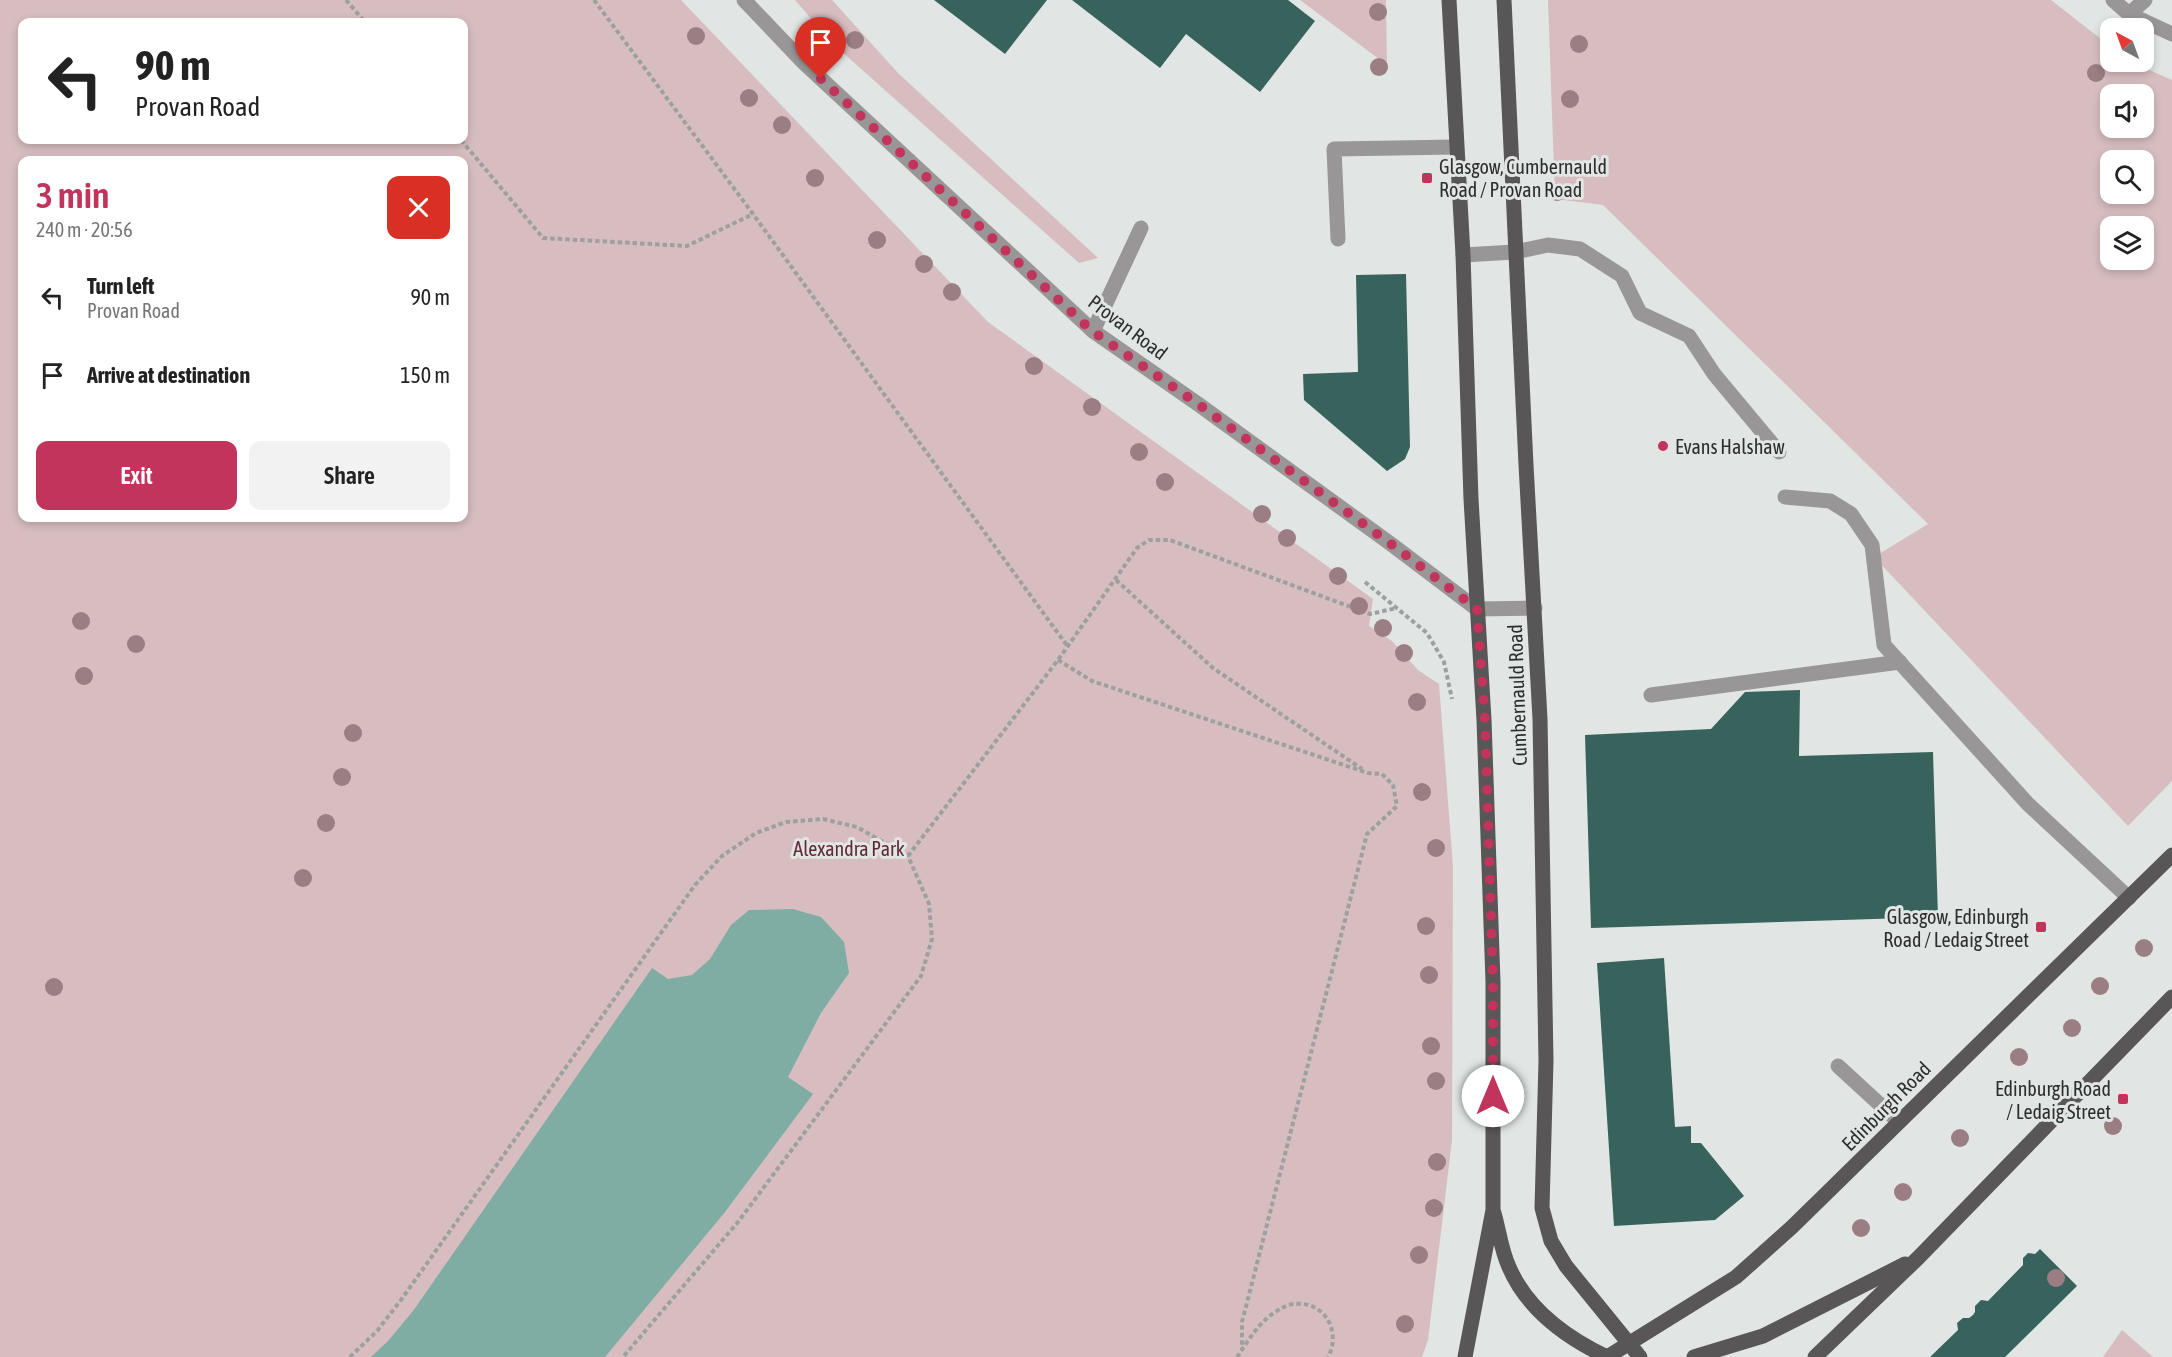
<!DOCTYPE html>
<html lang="en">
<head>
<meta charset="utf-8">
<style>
	body { margin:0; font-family:"Asap Condensed",sans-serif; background:#f2f2f2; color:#222; height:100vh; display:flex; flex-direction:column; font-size:22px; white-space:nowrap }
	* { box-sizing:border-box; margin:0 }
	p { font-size:20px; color:#767676 }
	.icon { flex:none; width:33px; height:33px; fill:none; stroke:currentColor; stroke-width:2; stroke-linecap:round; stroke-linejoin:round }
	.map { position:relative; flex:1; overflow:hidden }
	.sheet { position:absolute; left:18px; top:156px; width:450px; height:366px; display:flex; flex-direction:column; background:#fff; border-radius:12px; box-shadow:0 3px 9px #0003 }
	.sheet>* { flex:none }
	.guide { position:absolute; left:18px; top:18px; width:450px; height:126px; border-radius:12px; box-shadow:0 3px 9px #0003; background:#fff; color:#222; overflow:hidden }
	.needle { width:39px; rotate:319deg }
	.controls { position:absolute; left:2100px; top:18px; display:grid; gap:12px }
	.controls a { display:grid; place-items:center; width:54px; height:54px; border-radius:12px; background:#fff; box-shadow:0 3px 9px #0003; font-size:30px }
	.pin { position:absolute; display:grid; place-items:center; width:51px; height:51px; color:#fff; margin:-62px -26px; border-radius:50% 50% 50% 0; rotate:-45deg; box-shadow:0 0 6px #0007 }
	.pin .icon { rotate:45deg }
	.me { position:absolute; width:66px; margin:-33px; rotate:0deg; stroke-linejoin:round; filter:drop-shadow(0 0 4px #0008) }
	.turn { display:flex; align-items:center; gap:21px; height:126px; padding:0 18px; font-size:27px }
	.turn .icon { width:78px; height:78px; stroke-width:2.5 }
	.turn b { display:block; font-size:42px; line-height:51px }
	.round { display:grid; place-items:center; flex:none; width:63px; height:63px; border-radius:12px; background:#f2f2f2 }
	.summary { display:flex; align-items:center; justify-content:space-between; height:102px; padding:0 18px }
	h1 { font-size:36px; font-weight:600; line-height:45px; color:#c3345c }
	.button { display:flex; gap:12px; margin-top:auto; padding:12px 18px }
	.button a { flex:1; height:69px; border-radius:12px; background:#c3345c; color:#fff; font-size:24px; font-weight:600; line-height:69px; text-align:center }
	.button a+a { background:#f2f2f2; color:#222 }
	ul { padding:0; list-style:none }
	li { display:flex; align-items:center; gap:18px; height:78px; padding:0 18px }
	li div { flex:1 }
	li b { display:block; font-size:22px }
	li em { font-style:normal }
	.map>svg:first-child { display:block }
	.green { fill:#d7bdc0; fill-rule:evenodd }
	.water { fill:#7fada4 }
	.building { fill:#37635c }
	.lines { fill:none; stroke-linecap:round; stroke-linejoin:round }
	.path { stroke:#9da09f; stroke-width:4; stroke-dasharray:4.5 3; stroke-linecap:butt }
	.service { stroke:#989696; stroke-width:15 }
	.minor { stroke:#989696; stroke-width:15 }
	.tertiary { stroke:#989696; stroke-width:15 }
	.primary { stroke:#595657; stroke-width:15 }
	.tree { fill:#9b7e84 }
	.route { stroke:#c3345c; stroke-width:10; stroke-dasharray:0 18 }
	.poi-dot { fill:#c3345c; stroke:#e1e5e4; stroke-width:2 }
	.labels { text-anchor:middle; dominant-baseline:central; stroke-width:6; stroke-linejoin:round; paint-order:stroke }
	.poi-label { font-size:20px; fill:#2d2f2e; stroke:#e1e5e4; text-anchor:start }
	.street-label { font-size:20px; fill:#2d2f2e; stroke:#e1e5e4 }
	.park-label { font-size:20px; fill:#622a36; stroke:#e1e5e4 }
</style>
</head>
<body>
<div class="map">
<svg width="2172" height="1357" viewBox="0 0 2172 1357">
	<rect width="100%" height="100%" fill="#e1e5e4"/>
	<g class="green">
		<path d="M0 0H681L988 322 1373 599 1369 626 1392 641 1418 670 1439 684 1453 867 1452 1140 1428 1340 1422 1357H0ZM22 22H464V140H22ZM22 160H464V518H22Z"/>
		<polygon points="795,0 832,0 898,73 1098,258 1079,263 832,43"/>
		<polygon points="1300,0 1386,0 1387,65"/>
		<path d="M1548 0H2051L2110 46V62H2131L2172 80V781L2128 826 1874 557 1928 524 1603 205 1555 199ZM2110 94H2144V128H2110ZM2110 160H2144V194H2110ZM2110 226H2144V260H2110Z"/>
		<polygon points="2122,1330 2153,1357 2103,1357"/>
	</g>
	<polygon class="water" points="793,909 821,917 844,942 849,973 821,1013 788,1077 813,1094 725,1212 605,1357 371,1357 388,1341 413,1311 652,968 668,979 692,975 710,959 731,925 749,910"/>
	<g class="building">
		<polygon points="934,0 1047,0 1005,54"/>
		<polygon points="1072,0 1288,0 1315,21 1260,92 1186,34 1160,68"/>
		<polygon points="1406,274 1410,447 1405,459 1387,471 1304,400 1303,374 1358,372 1356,275"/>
		<polygon points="1800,690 1799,756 1933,752 1938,917 1591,928 1585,735 1711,729 1745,692"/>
		<polygon points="1664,958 1675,1127 1691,1126 1691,1143 1701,1143 1744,1196 1715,1220 1614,1226 1597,963"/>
		<polygon points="2040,1249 2077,1286 2005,1357 1930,1357 1958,1330 1957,1323 1963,1318 1969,1318 1973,1315 1975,1312 1975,1306 1981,1300 1988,1301 2023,1265 2023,1258 2028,1253 2035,1254"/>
	</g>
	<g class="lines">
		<g class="path">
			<polyline points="346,0 365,22"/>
			<polyline points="594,0 753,214 1068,647"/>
			<polyline points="461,140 543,238 687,246 753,214"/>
			<polyline points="1116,580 1213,668 1362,769"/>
			<polyline points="1365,582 1427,633 1444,662 1452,699"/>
			<polyline points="1058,660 1092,681 1368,773 1382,774 1393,785 1397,806 1367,834 1242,1322 1242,1350"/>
			<polyline points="908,856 1058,660 1137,548 1149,540 1170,540 1370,614 1397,608"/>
			<polyline points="350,1357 377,1331 401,1300 695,885 722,856 756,833 786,822 823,819 857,827 908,856 929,904 932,939 921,976 738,1222 623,1357"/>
			<path d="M1237 1357C1251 1336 1265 1313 1289 1305 1294 1303 1298 1304 1303 1304 1329 1307 1340 1336 1328 1357"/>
		</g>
		<g class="service">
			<polyline points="1338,239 1334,149 1456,147"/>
			<polyline points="1463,255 1515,252 1548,245 1580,249 1622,276 1640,313 1689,336 1714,374 1779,452"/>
			<polyline points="1093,331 1141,228"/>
			<polyline points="1785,497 1830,501 1851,514 1872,545 1884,645 2028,804 2129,898"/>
			<polyline points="1651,695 1900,662"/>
			<polyline points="1838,1066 1899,1122"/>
		</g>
		<g class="minor">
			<polyline points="2113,0 2129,14 2172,34"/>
			<polyline points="2129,14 2145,0"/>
		</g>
		<polyline class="tertiary" points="744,0 804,63 1093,331 1198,404 1391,544 1477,609 1535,608"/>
		<g class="primary">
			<polyline points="1449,0 1463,255 1471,499 1484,720 1493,982 1493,1210 1465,1357"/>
			<polyline points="1504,0 1526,465 1540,719 1546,1061 1542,1208 1551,1241 1566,1266 1640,1357"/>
			<path d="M1494 1213C1499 1230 1501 1250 1509 1267 1527 1309 1567 1338 1607 1357"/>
			<polyline points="1607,1357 1736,1277 1792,1227 2172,855"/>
			<polyline points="1694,1357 1763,1336 1905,1264"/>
			<polyline points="1815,1357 1918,1258 2172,997"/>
		</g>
	</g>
	<g class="tree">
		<circle cx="1378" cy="12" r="9"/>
		<circle cx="696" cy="36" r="9"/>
		<circle cx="855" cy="40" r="9"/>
		<circle cx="1579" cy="44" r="9"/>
		<circle cx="1379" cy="67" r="9"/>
		<circle cx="2096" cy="73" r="9"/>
		<circle cx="749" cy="98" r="9"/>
		<circle cx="1570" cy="99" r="9"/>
		<circle cx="782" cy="125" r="9"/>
		<circle cx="815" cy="178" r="9"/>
		<circle cx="1557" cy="192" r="9"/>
		<circle cx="877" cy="240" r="9"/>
		<circle cx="924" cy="264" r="9"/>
		<circle cx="952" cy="292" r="9"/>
		<circle cx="1034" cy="366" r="9"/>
		<circle cx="1092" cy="407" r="9"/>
		<circle cx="1139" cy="452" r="9"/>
		<circle cx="1165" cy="482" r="9"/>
		<circle cx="1262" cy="514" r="9"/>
		<circle cx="1287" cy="538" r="9"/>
		<circle cx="1338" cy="576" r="9"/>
		<circle cx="1359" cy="606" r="9"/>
		<circle cx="81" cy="621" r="9"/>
		<circle cx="1383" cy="628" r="9"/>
		<circle cx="136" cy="644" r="9"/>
		<circle cx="1404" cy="653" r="9"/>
		<circle cx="84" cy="676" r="9"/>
		<circle cx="1417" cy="702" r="9"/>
		<circle cx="353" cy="733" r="9"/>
		<circle cx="342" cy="777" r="9"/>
		<circle cx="1422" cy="792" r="9"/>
		<circle cx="326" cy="823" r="9"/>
		<circle cx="1436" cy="848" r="9"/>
		<circle cx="303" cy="878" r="9"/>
		<circle cx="1426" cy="926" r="9"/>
		<circle cx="2144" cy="948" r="9"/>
		<circle cx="1429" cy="975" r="9"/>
		<circle cx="2100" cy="986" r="9"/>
		<circle cx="54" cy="987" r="9"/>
		<circle cx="2072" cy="1028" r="9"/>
		<circle cx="1431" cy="1046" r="9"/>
		<circle cx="2019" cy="1057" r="9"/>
		<circle cx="1436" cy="1081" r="9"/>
		<circle cx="2113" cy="1126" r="9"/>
		<circle cx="1960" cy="1138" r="9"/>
		<circle cx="1437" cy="1162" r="9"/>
		<circle cx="1903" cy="1192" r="9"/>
		<circle cx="1434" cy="1208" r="9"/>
		<circle cx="1861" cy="1228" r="9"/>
		<circle cx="1419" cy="1255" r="9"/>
		<circle cx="2056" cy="1278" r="9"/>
		<circle cx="1405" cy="1324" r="9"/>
	</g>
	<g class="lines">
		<polyline class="route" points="821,79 1092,331 1198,404 1391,544 1477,609 1485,720 1493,982 1493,1096"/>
	</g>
	<g class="poi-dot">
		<rect x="1421" y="172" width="12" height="12" rx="3"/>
		<circle cx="1663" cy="446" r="6"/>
		<rect x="2035" y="921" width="12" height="12" rx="3"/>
		<rect x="2117" y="1093" width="12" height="12" rx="3"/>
	</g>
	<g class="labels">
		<g class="poi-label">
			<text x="1439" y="166">Glasgow, Cumbernauld<tspan x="1439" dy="23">Road / Provan Road</tspan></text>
			<text x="1675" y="446">Evans Halshaw</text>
			<text x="2029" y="916" text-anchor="end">Glasgow, Edinburgh<tspan x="2029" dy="23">Road / Ledaig Street</tspan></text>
			<text x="2111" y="1088" text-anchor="end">Edinburgh Road<tspan x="2111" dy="23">/ Ledaig Street</tspan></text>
		</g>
		<g class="street-label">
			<text transform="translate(1128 327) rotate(37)">Provan Road</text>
			<text transform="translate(1517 695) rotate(-92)">Cumbernauld Road</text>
			<text transform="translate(1886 1106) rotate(-45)">Edinburgh Road</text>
		</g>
		<g class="park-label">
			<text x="849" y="848">Alexandra Park</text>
		</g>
	</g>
</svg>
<div class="controls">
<a><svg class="needle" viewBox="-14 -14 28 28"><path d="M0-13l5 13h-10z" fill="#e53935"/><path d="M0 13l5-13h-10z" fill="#767676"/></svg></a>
<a><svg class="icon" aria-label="sound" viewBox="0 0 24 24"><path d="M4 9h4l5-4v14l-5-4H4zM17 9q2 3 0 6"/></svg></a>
<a><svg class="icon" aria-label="search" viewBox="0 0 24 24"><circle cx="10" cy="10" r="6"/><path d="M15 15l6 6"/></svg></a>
<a><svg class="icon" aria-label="layers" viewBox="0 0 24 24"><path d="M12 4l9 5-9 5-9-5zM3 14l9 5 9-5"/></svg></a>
</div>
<div class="pin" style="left:821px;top:79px;background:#d93025"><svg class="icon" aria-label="arrive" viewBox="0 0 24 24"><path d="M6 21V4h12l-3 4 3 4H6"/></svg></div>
<svg class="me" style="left:1493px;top:1096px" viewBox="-20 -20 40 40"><circle r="19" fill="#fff"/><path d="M0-13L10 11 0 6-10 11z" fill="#c3345c"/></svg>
<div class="guide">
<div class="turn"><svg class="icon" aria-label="left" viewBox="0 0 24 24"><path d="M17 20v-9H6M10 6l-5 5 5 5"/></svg><div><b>90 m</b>Provan Road</div></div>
</div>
<section class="sheet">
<div class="summary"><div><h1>3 min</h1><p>240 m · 20:56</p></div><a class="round" style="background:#d93025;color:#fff"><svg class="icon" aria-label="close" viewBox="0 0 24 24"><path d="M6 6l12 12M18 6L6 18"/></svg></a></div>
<ul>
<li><svg class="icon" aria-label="left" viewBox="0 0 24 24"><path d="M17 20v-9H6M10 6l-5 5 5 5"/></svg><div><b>Turn left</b><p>Provan Road</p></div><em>90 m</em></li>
<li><svg class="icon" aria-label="arrive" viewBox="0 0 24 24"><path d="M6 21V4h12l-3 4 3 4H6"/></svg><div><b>Arrive at destination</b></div><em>150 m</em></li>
</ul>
<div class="button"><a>Exit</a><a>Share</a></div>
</section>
</div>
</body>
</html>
